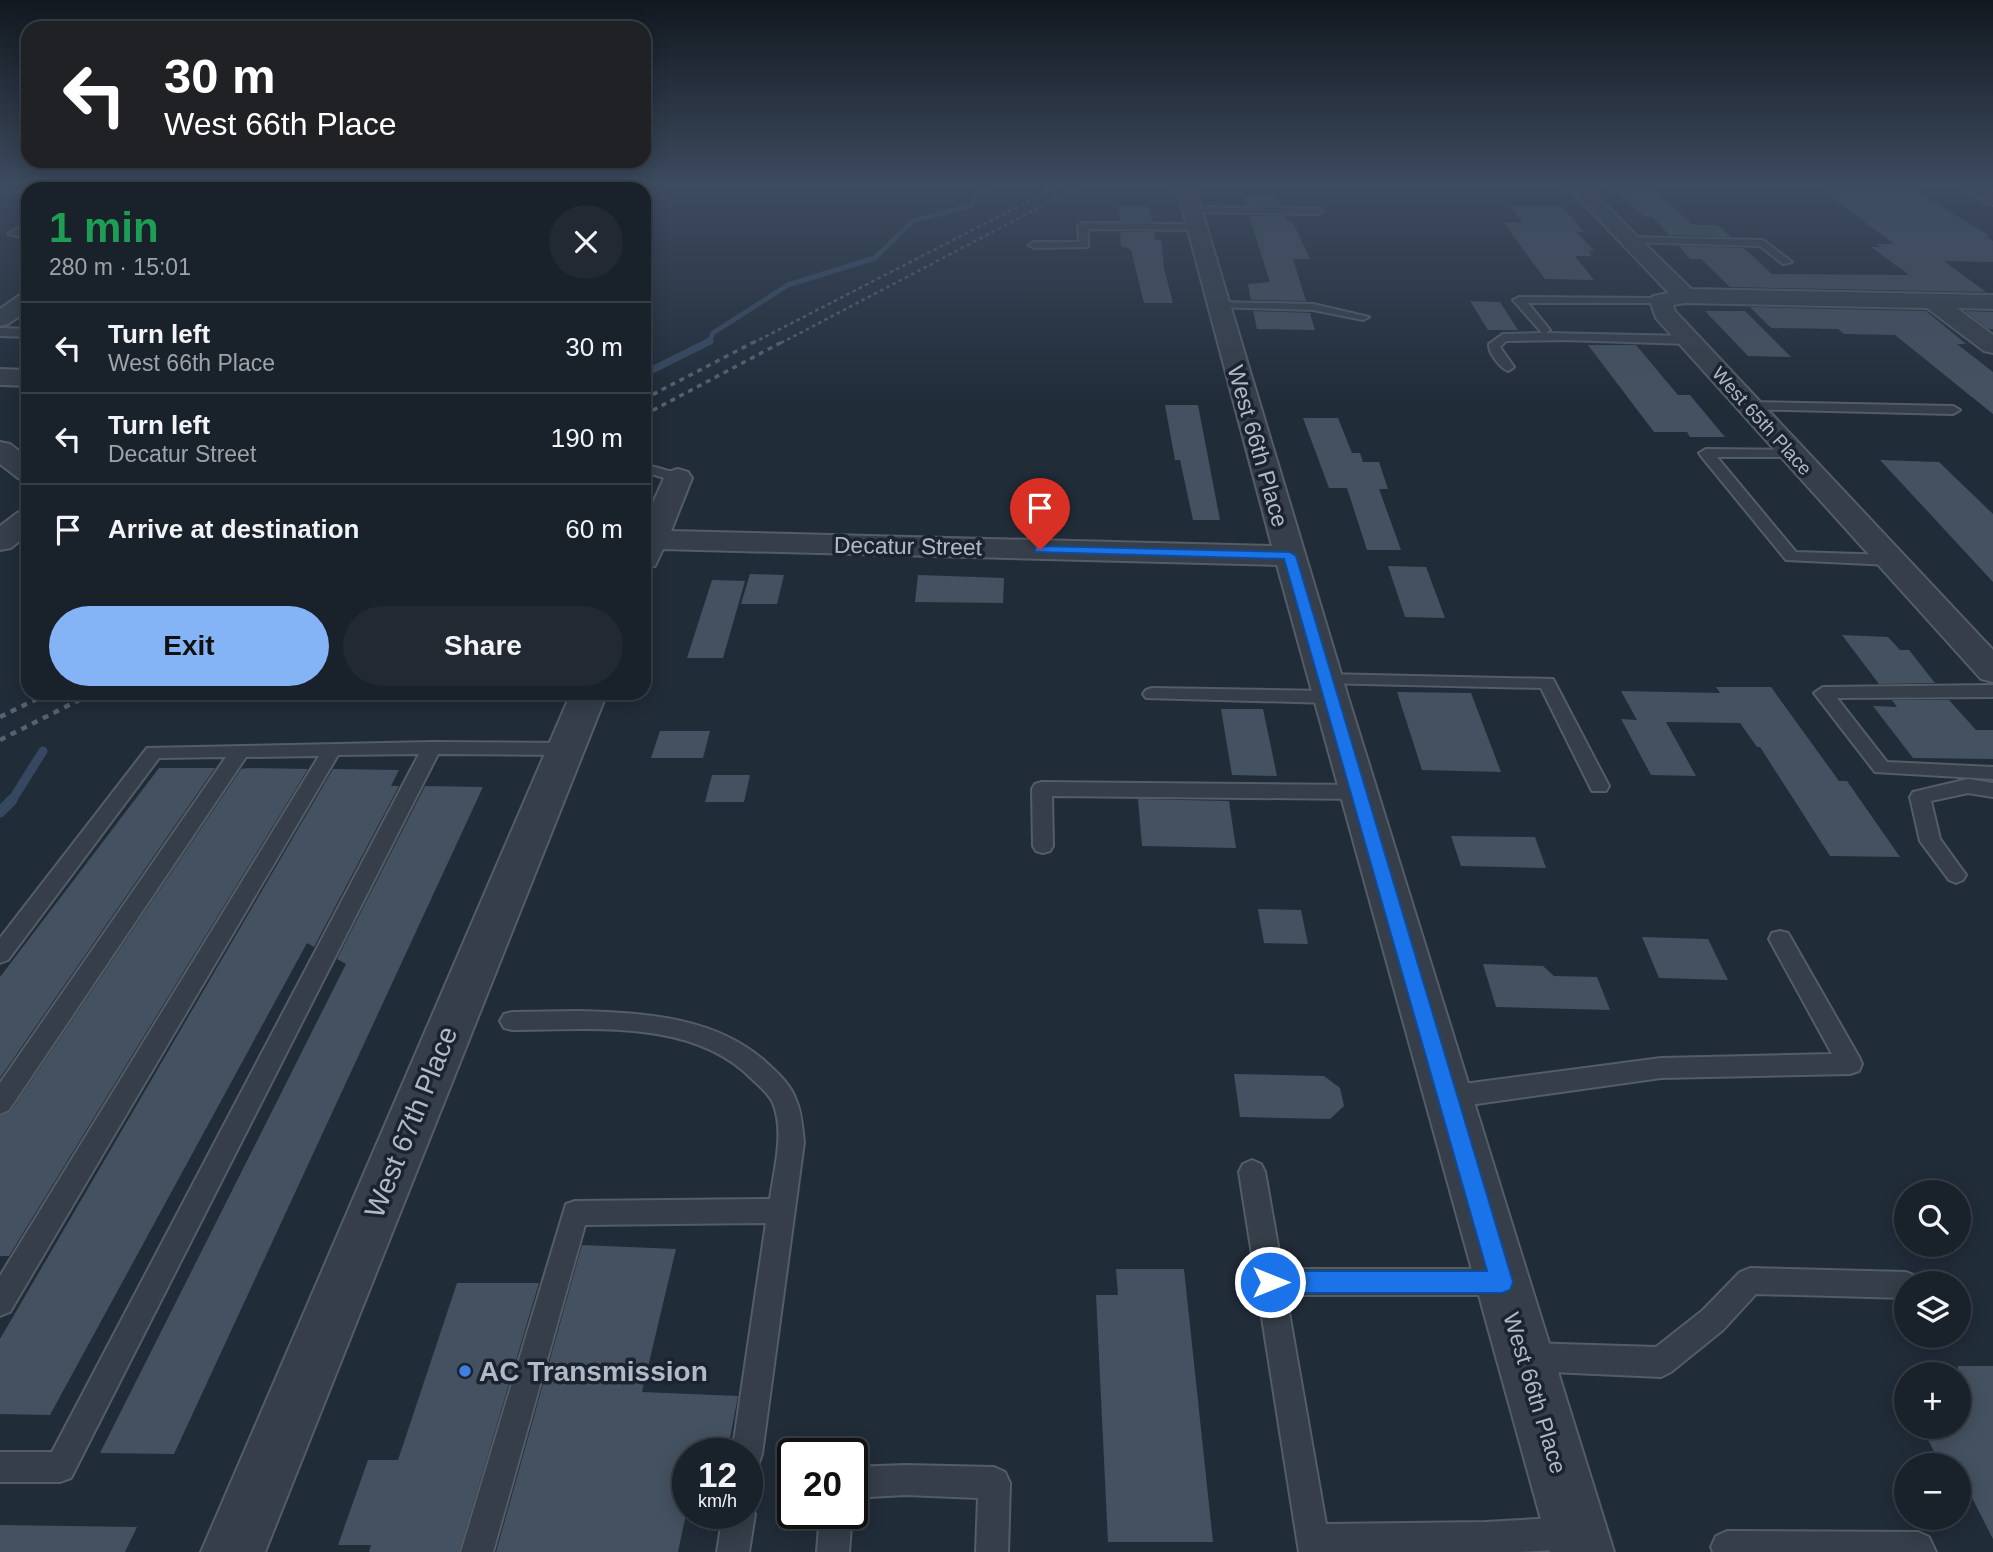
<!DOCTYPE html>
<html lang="en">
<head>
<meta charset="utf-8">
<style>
	body { margin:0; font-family:Arial,sans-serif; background:#222933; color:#f1f3f6; height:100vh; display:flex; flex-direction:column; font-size:26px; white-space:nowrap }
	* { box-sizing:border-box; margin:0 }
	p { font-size:23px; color:#9fa3a9 }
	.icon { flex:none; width:38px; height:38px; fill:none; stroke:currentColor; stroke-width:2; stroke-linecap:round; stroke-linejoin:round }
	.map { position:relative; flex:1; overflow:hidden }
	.panel { position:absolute; left:21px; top:182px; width:630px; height:518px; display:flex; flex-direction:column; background:#19212b; border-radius:21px; box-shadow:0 4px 18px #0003,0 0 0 2px #373e47 }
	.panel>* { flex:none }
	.guide { position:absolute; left:21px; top:21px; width:630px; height:147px; border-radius:21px; box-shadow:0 4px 18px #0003,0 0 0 2px #373e47; background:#202124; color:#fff; overflow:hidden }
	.fabs { position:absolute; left:1894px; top:1180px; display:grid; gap:14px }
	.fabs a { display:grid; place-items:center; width:77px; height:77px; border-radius:50%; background:#19212b; box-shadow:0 4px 18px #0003,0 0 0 2px #373e47; font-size:35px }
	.speed { position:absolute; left:672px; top:1438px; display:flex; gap:14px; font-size:35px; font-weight:700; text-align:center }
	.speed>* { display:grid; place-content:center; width:91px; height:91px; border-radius:50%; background:#19212b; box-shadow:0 4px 18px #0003,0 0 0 2px #373e47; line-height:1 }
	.speed small { font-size:18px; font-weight:400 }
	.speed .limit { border:4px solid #111; border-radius:10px; background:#fff; color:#111 }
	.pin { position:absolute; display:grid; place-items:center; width:60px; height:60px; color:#fff; margin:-72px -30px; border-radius:50% 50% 50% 0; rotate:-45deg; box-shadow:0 0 7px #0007 }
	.pin .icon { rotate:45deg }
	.me { position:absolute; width:77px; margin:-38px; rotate:90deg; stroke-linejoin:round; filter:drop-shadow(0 0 5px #0008) }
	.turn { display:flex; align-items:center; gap:24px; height:147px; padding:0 28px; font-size:32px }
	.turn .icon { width:91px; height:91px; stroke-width:2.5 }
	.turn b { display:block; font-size:49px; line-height:60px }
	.round { display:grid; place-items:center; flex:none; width:74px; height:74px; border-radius:37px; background:#222933 }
	.overview { display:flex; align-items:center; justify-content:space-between; height:119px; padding:0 28px }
	h1 { font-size:42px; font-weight:700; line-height:52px; color:#1e9e55 }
	.cta { display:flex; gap:14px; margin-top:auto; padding:14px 28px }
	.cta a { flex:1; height:80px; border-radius:42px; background:#84b4f6; color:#111; font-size:28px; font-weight:700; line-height:80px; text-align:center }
	.cta a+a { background:#222933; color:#f1f3f6 }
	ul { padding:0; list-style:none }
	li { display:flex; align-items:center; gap:21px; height:91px; padding:0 28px; border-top:2px solid #373e47 }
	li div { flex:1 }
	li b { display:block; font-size:26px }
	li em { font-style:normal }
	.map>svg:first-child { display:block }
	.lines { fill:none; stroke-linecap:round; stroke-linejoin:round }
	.stream-far3 { stroke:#354860; stroke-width:5 }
	.stream-far2 { stroke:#354860; stroke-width:7 }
	.stream-far1 { stroke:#354860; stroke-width:9 }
	.stream { stroke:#354860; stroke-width:11 }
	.building { fill:#445160 }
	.lane-casing { stroke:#535c67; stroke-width:4 }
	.street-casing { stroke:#535c67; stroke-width:4 }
	.lane { fill:#353e49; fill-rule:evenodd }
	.street { fill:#353e49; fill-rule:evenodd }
	.rail-far2 { stroke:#576270; stroke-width:2.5; stroke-dasharray:3.5 3.5; stroke-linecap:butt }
	.rail-far1 { stroke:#576270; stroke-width:3.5; stroke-dasharray:5 5; stroke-linecap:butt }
	.rail { stroke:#576270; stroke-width:4.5; stroke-dasharray:6 6; stroke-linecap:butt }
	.route { fill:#1a73e8; stroke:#114b97; stroke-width:2 }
	.shop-dot { fill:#3f7fe0; stroke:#1a232e; stroke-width:2.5 }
	.labels { text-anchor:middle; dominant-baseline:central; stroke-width:7; stroke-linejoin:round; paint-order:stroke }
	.far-street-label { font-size:19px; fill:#b0b9c5; stroke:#1a232e }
	.street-label { font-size:23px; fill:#b0b9c5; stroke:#1a232e }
	.near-street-label { font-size:28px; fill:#b0b9c5; stroke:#1a232e }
	.near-poi-label { font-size:28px; font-weight:bold; fill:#b0b9c5; stroke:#1a232e; text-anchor:start }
</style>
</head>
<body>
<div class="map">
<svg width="1993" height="1552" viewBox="0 0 1993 1552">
	<rect width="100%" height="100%" fill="#212c39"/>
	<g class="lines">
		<polyline class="stream-far3" points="709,343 713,333 788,285 875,258 913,221 972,205 974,196 1001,185"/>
		<polyline class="stream-far2" points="644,374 710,341"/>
		<polyline class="stream-far1" points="11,802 43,751"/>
		<polyline class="stream" points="0,812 12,800"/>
	</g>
	<g class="building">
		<polygon points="1611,185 1649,185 1693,225 1718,225 1731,237 1669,235 1652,217 1644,217"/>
		<polygon points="1818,187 1911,188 1990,236 1985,236 1993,241 1993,262 1944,261 1986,292 1730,287 1701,259 1690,259 1679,246 1744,248 1772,274 1909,275 1871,247 1881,247 1876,244 1894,244"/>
		<polygon points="1243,195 1276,195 1280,205 1246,205"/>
		<polygon points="1119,206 1148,206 1152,221 1120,221"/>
		<polygon points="1510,206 1562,206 1584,232 1577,232 1594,251 1589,251 1592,256 1575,256 1594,280 1545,279 1503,222 1523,223"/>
		<polygon points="1249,216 1285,216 1288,222 1293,222 1310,259 1293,259 1306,301 1251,300 1248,284 1270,282"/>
		<polygon points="1120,232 1154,232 1156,240 1161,240 1164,268 1173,303 1144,303 1131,250 1121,246"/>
		<polygon points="1470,301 1500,302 1518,330 1488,330"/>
		<polygon points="1750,307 1926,311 1966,344 1957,344 1993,372 1993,414 1895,335 1844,334 1838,329 1771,328"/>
		<polygon points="1253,311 1310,313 1315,330 1257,329"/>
		<polygon points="1705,311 1745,311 1791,357 1748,356"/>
		<polygon points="1965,311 1993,312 1993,329 1989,329"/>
		<polygon points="1588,345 1636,345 1678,395 1690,395 1725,437 1690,437 1687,432 1654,432"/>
		<polygon points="1165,405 1198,405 1220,520 1193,520 1180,460 1175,460"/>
		<polygon points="1303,418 1338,418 1352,453 1360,453 1363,462 1379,462 1388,489 1379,489 1401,550 1367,550 1347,488 1329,488"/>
		<polygon points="1880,460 1939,462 1993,514 1993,582"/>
		<polygon points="1388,566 1426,567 1445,618 1405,617"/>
		<polygon points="750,574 784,575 777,604 741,604"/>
		<polygon points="918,575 1004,578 1003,603 915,602"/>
		<polygon points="712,580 745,581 723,658 687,658"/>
		<polygon points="1842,635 1888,637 1900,650 1909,650 1935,683 1879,684"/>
		<polygon points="1716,687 1771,687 1839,781 1847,781 1900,857 1830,856 1760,747 1757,747 1740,723 1666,722 1696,776 1651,775 1621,719 1637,720 1621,691 1720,693"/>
		<polygon points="1397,692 1471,693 1501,772 1422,770"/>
		<polygon points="1892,700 1949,700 1976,730 1993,730 1993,759 1913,758 1873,706 1897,707"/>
		<polygon points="1221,709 1263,709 1277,776 1232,775"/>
		<polygon points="660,731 710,731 703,758 651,758"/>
		<polygon points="159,768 215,768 0,1078 0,977"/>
		<polygon points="248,768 308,769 9,1256 0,1256 0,1116 11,1111 241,769"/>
		<polygon points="333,769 399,770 391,786 399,786 314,947 307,943 50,1415 0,1414 0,1339"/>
		<polygon points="712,775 750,775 744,802 705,802"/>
		<polygon points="425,786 483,787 174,1454 100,1453 346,964 337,959"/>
		<polygon points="1138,799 1229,801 1236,848 1142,846"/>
		<polygon points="1451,836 1535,837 1546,868 1461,866"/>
		<polygon points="1258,909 1301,910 1308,944 1264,943"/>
		<polygon points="1642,937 1708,939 1728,980 1659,978"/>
		<polygon points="1483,964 1543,966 1554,976 1597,977 1610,1010 1496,1007"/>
		<polygon points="1234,1074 1324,1076 1340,1088 1344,1106 1330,1119 1240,1117"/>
		<polygon points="582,1245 676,1249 642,1392 738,1396 727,1454 688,1454 688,1505 678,1552 496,1552"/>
		<polygon points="1116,1269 1184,1269 1213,1542 1108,1542 1096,1295 1118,1295"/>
		<polygon points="457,1283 539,1283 459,1552 369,1552 371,1545 338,1545 368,1460 398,1460"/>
		<polygon points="1958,1366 1993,1366 1993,1539 1970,1494 1958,1493 1958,1465 1941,1465 1921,1426 1958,1426"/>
		<polygon points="0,1525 137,1527 125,1552 0,1552"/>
	</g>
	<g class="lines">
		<g class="lane-casing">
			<g id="lane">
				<polygon points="1192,207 1318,208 1323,211 1318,214 1189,212 1187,210"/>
				<polygon points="28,222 28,229 17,236 8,234"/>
				<polygon points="1083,223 1197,224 1202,227 1197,230 1088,229 1088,247 1034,248 1029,245 1034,242 1079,242 1078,226"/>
				<polygon points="1630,237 1763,240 1792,262 1783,264 1760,246 1626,242 1626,238"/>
				<path d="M1519 297 1661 298 1667 301 1665 303H1528L1550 330 1546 333 1688 336 1694 340 1688 344 1566 340 1506 341 1500 347 1514 367 1508 371C1500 368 1488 352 1489 344L1503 334 1542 333 1513 300Z"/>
				<polygon points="1218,302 1313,304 1369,317 1363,320 1313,310 1214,307 1212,305"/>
				<polygon points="0,328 28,329 28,337 0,336"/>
				<polygon points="1748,402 1953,406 1960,410 1953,414 1743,409 1741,406"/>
				<polygon points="1706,449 1797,450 1797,456 1792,457 1717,457 1796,552 1890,555 1898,560 1890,565 1786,560 1701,456 1699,453"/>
				<polygon points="651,466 683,475 685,478 678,482 651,474 644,476 644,468"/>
				<polygon points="1326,674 1553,679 1609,786 1606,791 1592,791 1541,688 1320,683 1317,679"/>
				<polygon points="1993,685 1993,697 1837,698 1887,762 1993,767 1993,779 1875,772 1814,693 1823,687"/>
				<polygon points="1152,688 1330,691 1339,697 1330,703 1146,698 1143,694 1146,690"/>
				<polygon points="432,742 565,743 572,745 574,749 572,753 565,755 438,754 71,1478 60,1482 0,1482 0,1452 52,1452 419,754 338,755 10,1312 0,1316 0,1276 319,756 246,757 9,1110 0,1114 0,1083 226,757 159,758 8,960 0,963 0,938 147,748"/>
				<polygon points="1968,779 1993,783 1993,797 1968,793 1931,801 1940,839 1966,875 1963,880 1956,883 1949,880 1920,841 1910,797 1913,792"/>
				<polygon points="1042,782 1360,785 1367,787 1370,792 1367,797 1360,799 1052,796 1053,846 1050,851 1043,853 1036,851 1033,846 1032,789 1035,784"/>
				<polygon points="1780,931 1788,933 1859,1057 1862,1064 1859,1071 1850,1074 1661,1078 1448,1108 1439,1104 1436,1097 1439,1090 1448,1086 1661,1058 1832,1054 1769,939 1772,933"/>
				<path d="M579 1011C646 1013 720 1017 770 1066 781 1076 791 1086 796 1100 802 1113 802 1128 804 1142L762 1454 758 1465 747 1469V1454H732L766 1223 585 1225 493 1552H461L566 1204 575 1201 770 1199C774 1170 785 1132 773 1103 769 1094 759 1086 752 1079 692 1018 591 1030 512 1030L504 1028 500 1021 504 1014 512 1012Z"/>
				<polygon points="1252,1160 1261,1164 1265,1172 1282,1269 1501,1269 1511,1273 1515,1282 1511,1291 1501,1295 1286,1295 1326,1524 1485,1522 1572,1517 1583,1522 1588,1533 1583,1544 1572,1549 1519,1552 1299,1552 1239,1172 1243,1164"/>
				<polygon points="1750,1268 1906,1272 1916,1276 1919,1283 1906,1283 1906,1298 1756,1294 1723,1330 1671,1372 1661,1377 1529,1371 1519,1367 1515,1357 1519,1347 1529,1343 1656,1347 1703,1310 1740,1272"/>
				<polygon points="905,1465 994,1467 1005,1472 1010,1483 1008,1552 976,1552 978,1498 905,1495 852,1498 852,1467"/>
				<polygon points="747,1502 755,1514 749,1552 717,1552 723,1514 747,1514"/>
				<polygon points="820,1514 852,1514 849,1552 817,1552"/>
				<polygon points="1727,1531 1918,1532 1929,1537 1936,1552 1713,1552 1711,1547 1716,1536"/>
			</g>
		</g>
		<g class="street-casing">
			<g id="street">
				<polygon points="0,185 35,185 26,191 0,191"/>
				<polygon points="37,185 67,185 70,189 39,189"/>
				<polygon points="518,185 537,185 535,189 515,189"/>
				<polygon points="1176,185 1194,185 1348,697 1614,1552 1550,1552 1277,565 663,549 655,566 644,568 644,523 664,478 668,472 678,469 688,472 692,478 671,531 1272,546"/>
				<polygon points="1566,185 1585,185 1691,289 1993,295 1993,309 1957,308 1993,335 1993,353 1984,351 1927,308 1685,303 1673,305 1675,311 1993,650 1993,682 1981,679 1656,318 1650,301 1653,296 1669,293"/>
				<polygon points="1959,185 1981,185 1993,191 1993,205 1961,189"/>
				<polygon points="28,293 28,310 8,324 0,326 0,309 20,295"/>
				<polygon points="0,369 28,370 28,386 0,385"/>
				<polygon points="0,442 10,444 28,458 28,481 18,478 0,464"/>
				<polygon points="28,510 28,534 11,548 0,550 0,526 17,513"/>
				<polygon points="571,693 607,693 265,1552 201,1552"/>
			</g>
		</g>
		<use href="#lane" class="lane"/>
		<use href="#street" class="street"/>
		<g class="rail-far2">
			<polyline points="753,343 1060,185"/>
			<polyline points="781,343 1082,185"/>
		</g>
		<g class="rail-far1">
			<polyline points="644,399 756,341"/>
			<polyline points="644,415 784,341"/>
		</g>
		<g class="rail">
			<polyline points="0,717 49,693"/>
			<polyline points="0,740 93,693"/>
		</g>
	</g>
	<linearGradient id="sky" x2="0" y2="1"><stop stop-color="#12181f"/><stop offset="0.46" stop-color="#3d4b5f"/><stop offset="1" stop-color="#3d4b5f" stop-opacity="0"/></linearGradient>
	<rect width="1993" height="402" fill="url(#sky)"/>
	<polygon class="route" points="1040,546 1290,552 1296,556 1513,1282 1510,1290 1502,1293 1270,1293 1262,1290 1259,1282 1262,1274 1270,1271 1487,1271 1284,559 1035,552 1035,547"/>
	<circle class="shop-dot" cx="465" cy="1371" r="7"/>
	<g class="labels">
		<g class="far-street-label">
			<text transform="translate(1762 421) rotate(48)">West 65th Place</text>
		</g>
		<g class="street-label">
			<text transform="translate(1258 446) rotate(74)">West 66th Place</text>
			<text transform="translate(908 546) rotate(1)">Decatur Street</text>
			<text transform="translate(1535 1393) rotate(73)">West 66th Place</text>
		</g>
		<g class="near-street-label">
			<text transform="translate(411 1122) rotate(-68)">West 67th Place</text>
		</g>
		<g class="near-poi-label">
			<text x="479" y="1371">AC Transmission</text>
		</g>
	</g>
</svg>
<div class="fabs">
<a><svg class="icon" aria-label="search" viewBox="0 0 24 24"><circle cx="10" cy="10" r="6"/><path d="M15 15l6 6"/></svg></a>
<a><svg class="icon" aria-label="layers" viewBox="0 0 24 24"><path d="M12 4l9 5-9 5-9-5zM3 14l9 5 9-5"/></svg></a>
<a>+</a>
<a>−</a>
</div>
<div class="speed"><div>12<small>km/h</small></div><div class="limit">20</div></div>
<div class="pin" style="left:1040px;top:550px;background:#d93025"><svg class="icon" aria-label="arrive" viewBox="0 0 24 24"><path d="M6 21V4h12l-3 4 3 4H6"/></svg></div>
<svg class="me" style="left:1270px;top:1282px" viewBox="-20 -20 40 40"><circle r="17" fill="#1a73e8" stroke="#fff" stroke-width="3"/><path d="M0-11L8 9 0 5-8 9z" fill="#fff"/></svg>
<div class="guide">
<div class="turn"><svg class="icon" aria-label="left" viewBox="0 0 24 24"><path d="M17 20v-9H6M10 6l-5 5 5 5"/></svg><div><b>30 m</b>West 66th Place</div></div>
</div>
<section class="panel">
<div class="overview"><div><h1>1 min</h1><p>280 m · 15:01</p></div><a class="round"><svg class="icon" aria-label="close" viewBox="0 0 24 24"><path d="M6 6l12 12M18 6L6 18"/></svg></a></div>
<ul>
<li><svg class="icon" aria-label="left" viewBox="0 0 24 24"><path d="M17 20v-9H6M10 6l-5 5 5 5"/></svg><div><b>Turn left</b><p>West 66th Place</p></div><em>30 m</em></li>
<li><svg class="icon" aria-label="left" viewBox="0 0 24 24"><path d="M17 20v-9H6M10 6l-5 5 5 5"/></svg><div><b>Turn left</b><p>Decatur Street</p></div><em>190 m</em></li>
<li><svg class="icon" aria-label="arrive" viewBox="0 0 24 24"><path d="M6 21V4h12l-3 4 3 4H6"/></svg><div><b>Arrive at destination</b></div><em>60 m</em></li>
</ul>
<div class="cta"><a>Exit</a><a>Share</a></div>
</section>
</div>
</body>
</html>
